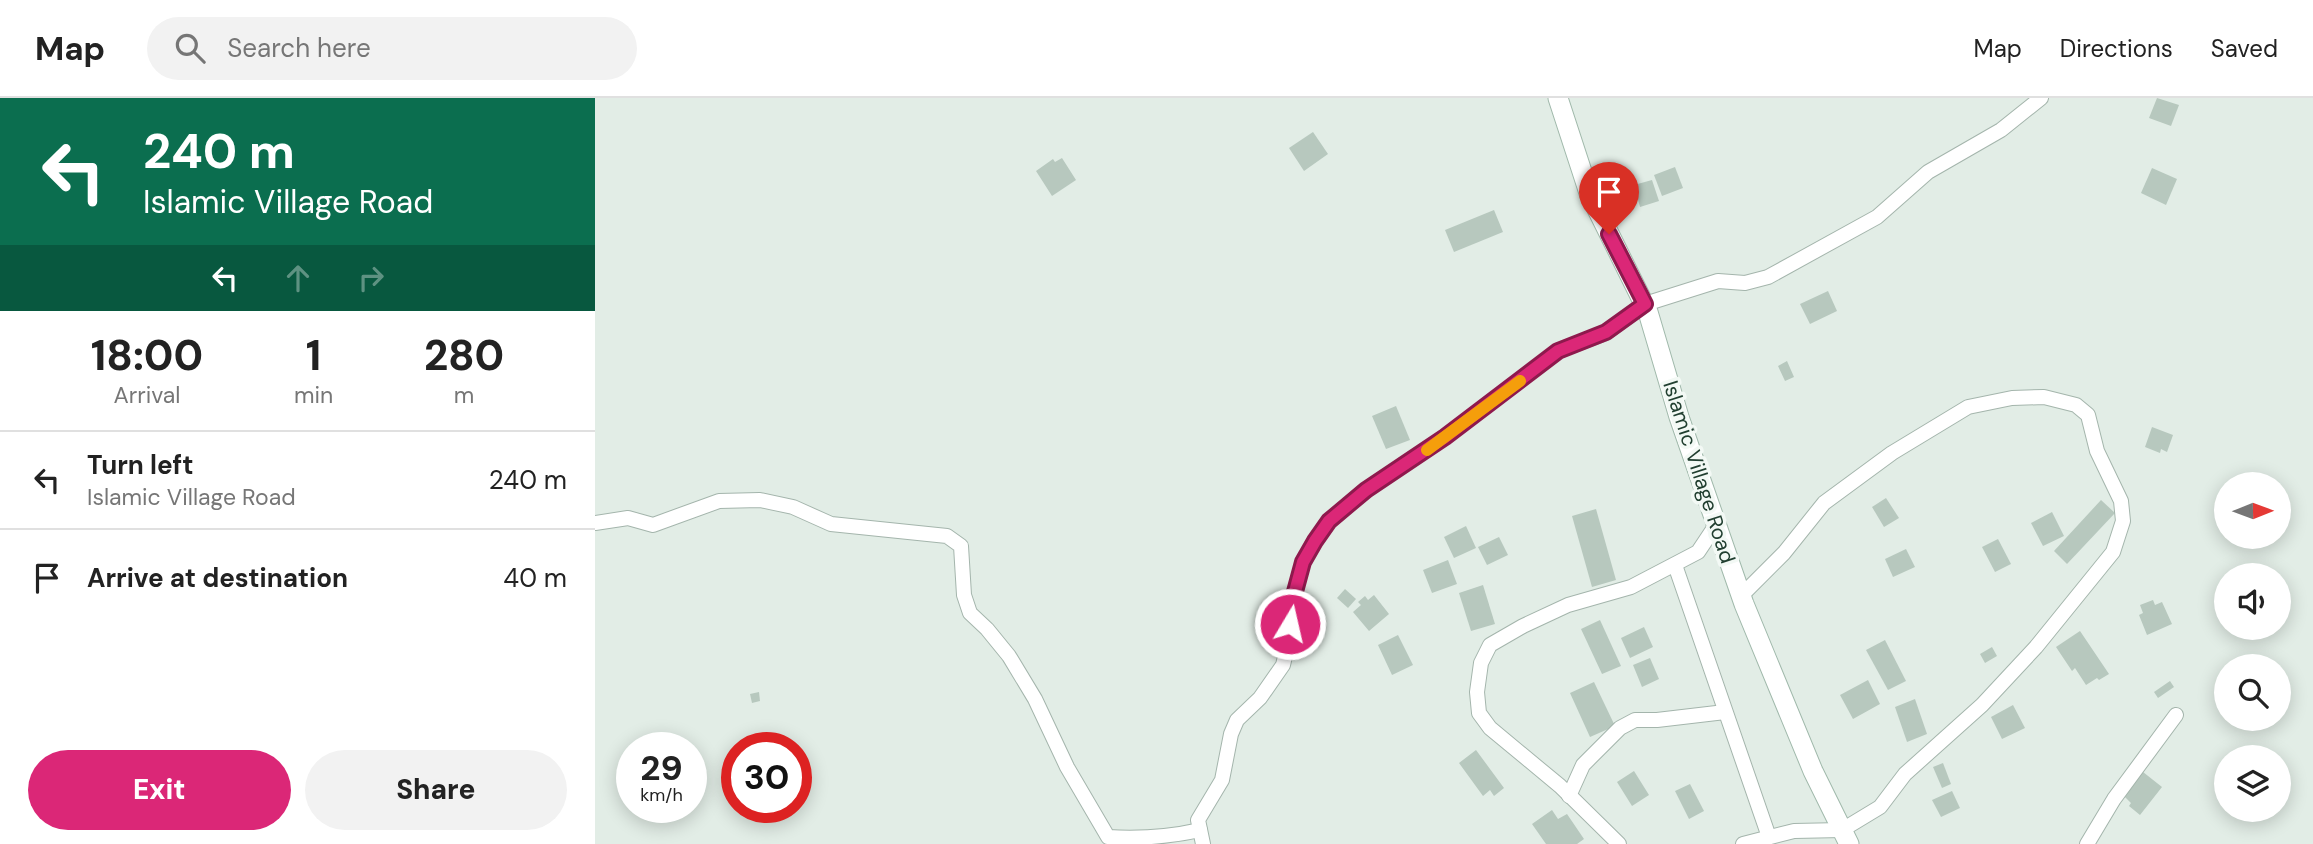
<!DOCTYPE html>
<html lang="en">
<head>
<meta charset="utf-8">
<style>
	body { margin:0; font-family:"DM Sans",sans-serif; background:#f2f2f2; color:#222; height:100vh; display:flex; flex-direction:column; font-size:26px; white-space:nowrap }
	* { box-sizing:border-box; margin:0 }
	p { font-size:23px; color:#767676 }
	.icon { flex:none; width:38px; height:38px; fill:none; stroke:currentColor; stroke-width:2; stroke-linecap:round; stroke-linejoin:round }
	.map { position:relative; flex:1; overflow:hidden }
	.panel { display:flex; flex-direction:column; background:#fff; width:595px }
	.panel>* { flex:none }
	.banner { background:#0b6e4f; color:#fff; overflow:hidden }
	.needle { width:46px; rotate:89deg }
	.fabs { position:absolute; left:1619px; top:374px; display:grid; gap:14px }
	.fabs a { display:grid; place-items:center; width:77px; height:77px; border-radius:50%; background:#fff; box-shadow:0 4px 18px #0003; font-size:35px }
	.speed { position:absolute; left:21px; top:634px; display:flex; gap:14px; font-size:35px; font-weight:700; text-align:center }
	.speed>* { display:grid; place-content:center; width:91px; height:91px; border-radius:50%; background:#fff; box-shadow:0 4px 18px #0003; line-height:1 }
	.speed small { font-size:18px; font-weight:400 }
	.speed .limit { border:10px solid #d22; background:#fff; color:#111 }
	.pin { position:absolute; display:grid; place-items:center; width:60px; height:60px; color:#fff; margin:-72px -30px; border-radius:50% 50% 50% 0; rotate:-45deg; box-shadow:0 0 7px #0007 }
	.pin .icon { rotate:45deg }
	.me { position:absolute; width:77px; margin:-38px; rotate:9deg; stroke-linejoin:round; filter:drop-shadow(0 0 5px #0008) }
	.turn { display:flex; align-items:center; gap:24px; height:147px; padding:0 28px; font-size:32px }
	.turn .icon { width:91px; height:91px; stroke-width:2.5 }
	.turn b { display:block; font-size:49px; line-height:60px }
	.lanes { display:flex; align-items:center; height:66px; padding:0 28px; background:#0003; justify-content:center; gap:35px; direction:ltr }
	.lanes .off { opacity:.35 }
	.eta { display:flex; justify-content:space-evenly; align-items:center; height:119px; text-align:center }
	.eta b { font-size:42px; font-weight:800; line-height:49px }
	.primary-button { display:flex; gap:14px; margin-top:auto; padding:14px 28px }
	.primary-button a { flex:1; height:80px; border-radius:42px; background:#db2777; color:#fff; font-size:28px; font-weight:800; line-height:80px; text-align:center }
	.primary-button a+a { background:#f2f2f2; color:#222 }
	ul { padding:0; list-style:none }
	li { display:flex; align-items:center; gap:21px; height:98px; padding:0 28px; border-top:2px solid #e0e0e0 }
	li div { flex:1 }
	li b { display:block; font-size:26px }
	li em { font-style:normal }
	header { display:flex; align-items:center; gap:42px; box-sizing:border-box; height:98px; padding:0 35px; background:#fff; border-bottom:2px solid #e0e0e0 }
	header strong { font-size:33px }
	nav { display:flex; gap:38px; margin-inline-start:auto; font-size:24px }
	.search { width:490px; height:63px; background:#f2f2f2; display:flex; align-items:center; gap:18px; box-sizing:border-box; padding:0 24px; border-radius:38px; color:#767676; font-size:26px }
	main { display:flex; flex:1; min-height:0 }
	.map>svg:first-child { display:block }
	.building { fill:#b7c8be }
	.lines { fill:none; stroke-linecap:round; stroke-linejoin:round }
	.street-casing { stroke:#a4b5ac; stroke-width:16 }
	.secondary-casing { stroke:#a0b9ab; stroke-width:21 }
	.street { stroke:#fff; stroke-width:14 }
	.secondary { stroke:#fff; stroke-width:19 }
	.route-casing { stroke:#8e194d; stroke-width:18 }
	.route { stroke:#db2777; stroke-width:12 }
	.slow { stroke:#f59e0b; stroke-width:12 }
	.labels { text-anchor:middle; dominant-baseline:central; stroke-width:7; stroke-linejoin:round; paint-order:stroke }
	.street-label { font-size:21px; fill:#213f30; stroke:#f3f9f5 }
</style>
</head>
<body>
<header>
<strong>Map</strong>
<div class="search"><svg class="icon" aria-label="search" viewBox="0 0 24 24"><circle cx="10" cy="10" r="6"/><path d="M15 15l6 6"/></svg>Search here</div>
<nav><a>Map</a><a>Directions</a><a>Saved</a></nav>
</header>
<main>
<section class="panel">
<div class="banner">
<div class="turn"><svg class="icon" aria-label="left" viewBox="0 0 24 24"><path d="M17 20v-9H6M10 6l-5 5 5 5"/></svg><div><b>240 m</b>Islamic Village Road</div></div>
<div class="lanes"><svg class="icon" aria-label="left" viewBox="0 0 24 24"><path d="M17 20v-9H6M10 6l-5 5 5 5"/></svg><svg class="icon off" aria-label="ahead" viewBox="0 0 24 24"><path d="M12 20V5M6 11l6-6 6 6"/></svg><svg class="icon off" aria-label="right" viewBox="0 0 24 24"><path d="M7 20v-9h11M14 6l5 5-5 5"/></svg></div>
</div>
<div class="eta">
<div><b>18:00</b><p>Arrival</p></div>
<div><b>1</b><p>min</p></div>
<div><b>280</b><p>m</p></div>
</div>
<ul>
<li><svg class="icon" aria-label="left" viewBox="0 0 24 24"><path d="M17 20v-9H6M10 6l-5 5 5 5"/></svg><div><b>Turn left</b><p>Islamic Village Road</p></div><em>240 m</em></li>
<li><svg class="icon" aria-label="arrive" viewBox="0 0 24 24"><path d="M6 21V4h12l-3 4 3 4H6"/></svg><div><b>Arrive at destination</b></div><em>40 m</em></li>
</ul>
<div class="primary-button"><a>Exit</a><a>Share</a></div>
</section>
<div class="map">
<svg width="1718" height="746" viewBox="0 0 1718 746">
	<rect width="100%" height="100%" fill="#e2ede6"/>
	<g class="building">
		<polygon points="1562,0 1584,7 1576,28 1554,20"/>
		<polygon points="718,34 733,56 709,73 694,50"/>
		<polygon points="467,60 481,82 457,98 441,73 458,61 460,64"/>
		<polygon points="1080,69 1088,90 1067,98 1059,77"/>
		<polygon points="1557,70 1582,81 1571,107 1546,95"/>
		<polygon points="1057,82 1064,103 1045,109 1039,87"/>
		<polygon points="899,112 908,134 859,154 850,132"/>
		<polygon points="1233,193 1242,213 1215,226 1205,206"/>
		<polygon points="1192,263 1199,279 1190,283 1183,268"/>
		<polygon points="801,308 815,342 791,351 777,318"/>
		<polygon points="1557,329 1578,337 1572,354 1566,351 1565,355 1550,349"/>
		<polygon points="1291,400 1304,420 1289,429 1277,409"/>
		<polygon points="1506,402 1520,415 1472,466 1459,453"/>
		<polygon points="1001,411 1021,482 997,489 977,418"/>
		<polygon points="1457,414 1469,438 1448,448 1436,425"/>
		<polygon points="871,428 881,450 859,460 849,439"/>
		<polygon points="904,439 913,457 892,467 883,449"/>
		<polygon points="1403,441 1416,466 1400,474 1387,449"/>
		<polygon points="1311,451 1320,469 1298,479 1290,461"/>
		<polygon points="853,462 862,486 837,495 828,472"/>
		<polygon points="888,487 900,526 876,533 864,495"/>
		<polygon points="750,491 761,501 753,510 742,500"/>
		<polygon points="779,497 794,516 774,533 758,514 766,507 763,504 770,498 773,502"/>
		<polygon points="1558,502 1560,507 1567,504 1577,526 1552,537 1544,517 1548,515 1545,507"/>
		<polygon points="1005,522 1026,568 1007,576 986,531"/>
		<polygon points="1049,529 1058,549 1035,560 1026,540"/>
		<polygon points="1485,533 1514,576 1504,582 1502,580 1491,587 1480,570 1477,573 1461,549"/>
		<polygon points="803,537 818,567 797,577 783,547"/>
		<polygon points="1290,542 1311,583 1293,592 1271,552"/>
		<polygon points="1397,549 1402,558 1390,565 1385,556"/>
		<polygon points="1055,560 1064,581 1047,589 1038,567"/>
		<polygon points="1273,582 1285,606 1258,621 1245,597"/>
		<polygon points="1575,583 1579,589 1563,600 1559,594"/>
		<polygon points="999,584 1020,628 995,639 975,595"/>
		<polygon points="164,594 165,603 157,605 155,596"/>
		<polygon points="1320,601 1332,636 1312,644 1300,609"/>
		<polygon points="1418,607 1430,630 1407,641 1396,619"/>
		<polygon points="881,652 909,690 899,698 895,692 888,698 864,665"/>
		<polygon points="1348,665 1356,686 1347,690 1338,669"/>
		<polygon points="1039,673 1054,697 1037,708 1022,684"/>
		<polygon points="1548,674 1567,689 1545,717 1534,708 1536,705 1529,698"/>
		<polygon points="1095,686 1109,713 1094,721 1080,693"/>
		<polygon points="1357,693 1365,710 1346,719 1337,702"/>
		<polygon points="957,712 963,721 972,716 989,741 982,746 951,746 937,726"/>
	</g>
	<g class="lines">
		<g class="street-casing">
			<g id="street">
				<path d="M0 425 33 420 58 427 124 403 165 402 198 409 236 426 352 438 366 448 369 497 375 515 392 531 414 558 440 601 472 669 513 739C545 741 574 739 605 732"/>
				<polyline points="1080,467 1174,739"/>
				<polyline points="1146,498 1189,455 1229,405 1297,355 1373,309 1417,300 1449,299 1481,307 1493,317 1502,353 1526,403 1528,423 1518,454 1441,549 1387,607 1310,676 1285,709 1247,732 1199,733 1148,746"/>
				<polyline points="974,698 988,667 1025,630 1040,622 1062,622 1130,614"/>
				<polyline points="608,746 603,722 627,682 636,636 642,622 665,600 688,567 692,550 698,501 708,464 720,443 734,423 771,392 850,339 963,253 1011,235 1050,206 1123,183 1150,185 1173,179 1282,119 1333,74 1406,32 1446,0"/>
				<polyline points="1024,746 965,688 895,630 884,615 882,594 886,565 895,547 928,528 973,507 1036,489 1103,454 1121,427"/>
				<polyline points="1492,746 1519,701 1581,617"/>
			</g>
		</g>
		<g class="secondary-casing">
			<polyline id="secondary" points="963,0 994,95 1053,214 1084,319 1149,506 1218,673 1254,746"/>
		</g>
		<use href="#street" class="street"/>
		<use href="#secondary" class="secondary"/>
	</g>
	<g class="lines">
		<g class="route-casing">
			<polyline id="route" points="695,526 698,501 708,464 720,443 734,423 771,392 850,339 963,253 1011,234 1050,206 1014,136"/>
		</g>
		<use href="#route" class="route"/>
		<polyline class="slow" points="832,352 925,283"/>
	</g>
	<g class="labels">
		<g class="street-label">
			<text transform="translate(1104 374) rotate(72)">Islamic Village Road</text>
		</g>
	</g>
</svg>
<div class="fabs">
<a><svg class="needle" viewBox="-14 -14 28 28"><path d="M0-13l5 13h-10z" fill="#e53935"/><path d="M0 13l5-13h-10z" fill="#767676"/></svg></a>
<a><svg class="icon" aria-label="sound" viewBox="0 0 24 24"><path d="M4 9h4l5-4v14l-5-4H4zM17 9q2 3 0 6"/></svg></a>
<a><svg class="icon" aria-label="search" viewBox="0 0 24 24"><circle cx="10" cy="10" r="6"/><path d="M15 15l6 6"/></svg></a>
<a><svg class="icon" aria-label="layers" viewBox="0 0 24 24"><path d="M12 4l9 5-9 5-9-5zM3 14l9 5 9-5"/></svg></a>
</div>
<div class="speed"><div>29<small>km/h</small></div><div class="limit">30</div></div>
<div class="pin" style="left:1014px;top:136px;background:#d93025"><svg class="icon" aria-label="arrive" viewBox="0 0 24 24"><path d="M6 21V4h12l-3 4 3 4H6"/></svg></div>
<svg class="me" style="left:695px;top:526px" viewBox="-20 -20 40 40"><circle r="17" fill="#db2777" stroke="#fff" stroke-width="3"/><path d="M0-11L8 9 0 5-8 9z" fill="#fff"/></svg>
</div>
</main>
</body>
</html>
